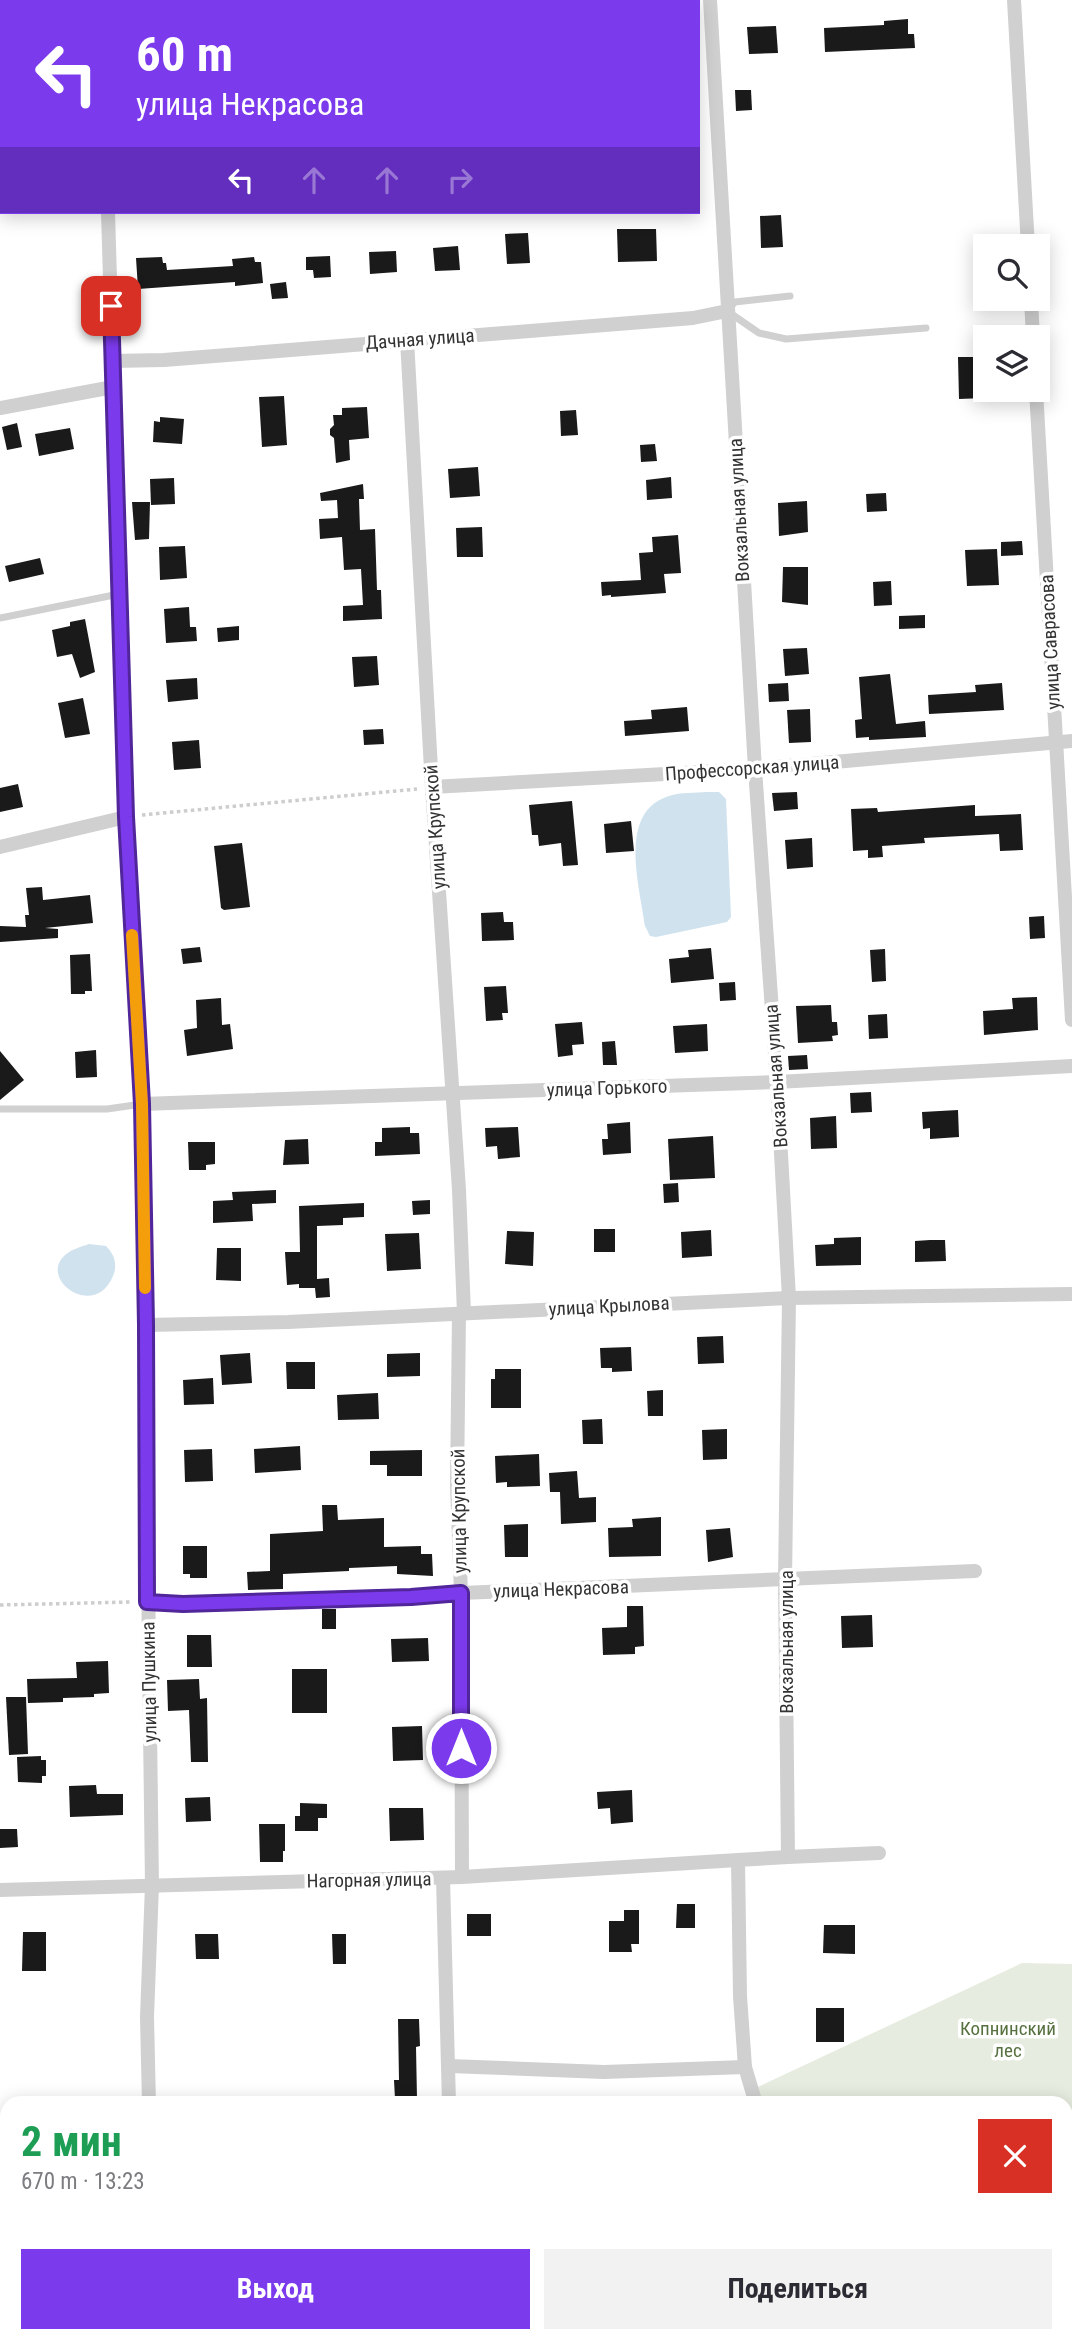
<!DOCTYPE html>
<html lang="ru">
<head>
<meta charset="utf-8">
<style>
	body { margin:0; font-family:"Roboto Condensed",sans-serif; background:#f2f2f3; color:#2b2b33; height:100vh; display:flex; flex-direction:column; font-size:26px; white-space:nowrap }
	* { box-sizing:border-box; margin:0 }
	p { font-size:23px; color:#7c7c81 }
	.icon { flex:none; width:38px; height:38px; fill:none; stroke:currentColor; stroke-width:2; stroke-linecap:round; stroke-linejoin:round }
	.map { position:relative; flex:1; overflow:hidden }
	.sheet { position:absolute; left:0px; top:2096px; width:1073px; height:247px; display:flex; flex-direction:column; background:#fff; border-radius:21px 21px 0 0; box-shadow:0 4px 18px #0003 }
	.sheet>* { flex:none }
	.top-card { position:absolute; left:0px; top:0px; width:700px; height:214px; box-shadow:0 4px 18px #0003; background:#7c3aed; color:#fff; overflow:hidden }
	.controls { position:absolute; left:973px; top:234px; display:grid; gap:14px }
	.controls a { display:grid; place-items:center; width:77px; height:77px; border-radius:0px; background:#fff; box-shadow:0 4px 18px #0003; font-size:35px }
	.pin { position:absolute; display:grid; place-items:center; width:60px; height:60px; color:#fff; margin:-30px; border-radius:14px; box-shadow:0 4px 10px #0006 }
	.me { position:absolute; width:77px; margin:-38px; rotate:0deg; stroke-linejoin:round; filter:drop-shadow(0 0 5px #0008) }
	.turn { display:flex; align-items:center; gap:24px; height:147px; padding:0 21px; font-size:32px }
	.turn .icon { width:91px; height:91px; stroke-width:2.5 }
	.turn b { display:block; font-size:49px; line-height:60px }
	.lanes { display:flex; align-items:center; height:66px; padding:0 21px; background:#0003; justify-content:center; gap:35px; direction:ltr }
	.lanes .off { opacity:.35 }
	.round { display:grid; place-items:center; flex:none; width:74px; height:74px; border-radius:0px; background:#f2f2f3 }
	.summary { display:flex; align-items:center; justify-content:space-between; height:119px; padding:0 21px }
	h1 { font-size:42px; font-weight:700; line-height:52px; color:#1e9e55 }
	.action { display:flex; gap:14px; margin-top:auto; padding:14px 21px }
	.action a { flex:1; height:80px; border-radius:0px; background:#7c3aed; color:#fff; font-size:28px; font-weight:700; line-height:80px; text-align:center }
	.action a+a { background:#f2f2f3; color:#2b2b33 }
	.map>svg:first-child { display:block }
	.green { fill:#e6ecdf }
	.water { fill:#cfe2ee }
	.building { fill:#1a1a1a }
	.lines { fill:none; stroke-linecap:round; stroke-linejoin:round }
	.path { stroke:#cdcdcd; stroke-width:3.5; stroke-dasharray:3.5 3.5; stroke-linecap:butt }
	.service { stroke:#d0d0d0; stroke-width:7 }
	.minor { stroke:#d0d0d0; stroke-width:14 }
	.route-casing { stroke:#51269a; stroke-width:18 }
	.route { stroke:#7c3aed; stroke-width:12 }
	.slow { stroke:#f59e0b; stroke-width:12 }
	.labels { text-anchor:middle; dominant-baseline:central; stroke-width:7; stroke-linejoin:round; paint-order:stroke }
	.street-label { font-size:19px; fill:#333; stroke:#fff }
	.park-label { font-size:19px; fill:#56703f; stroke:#fff }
</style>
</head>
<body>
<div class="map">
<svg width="1072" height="2342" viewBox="0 0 1072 2342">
	<rect width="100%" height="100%" fill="#fff"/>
	<polygon class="green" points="1022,1963 1072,1964 1072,2342 607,2342 607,2336 1066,2336 1066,2104 761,2103 758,2087"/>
	<g class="water">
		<path d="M707 792H719L726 799 731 917 727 922 656 937 650 936 645 926C640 886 617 812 669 796 681 792 695 793 707 792Z"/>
		<path d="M89 1244 106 1246C114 1254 118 1264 113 1276 95 1320 39 1280 64 1256 70 1250 80 1247 89 1244Z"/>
	</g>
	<g class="building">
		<polygon points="908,19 908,34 914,34 915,48 825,52 824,28 884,25 884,21"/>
		<polygon points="776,26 778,53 749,54 747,27"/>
		<polygon points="735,90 751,90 752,110 736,111"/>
		<polygon points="781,215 783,247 761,248 760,216"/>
		<polygon points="617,229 656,229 657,261 618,262"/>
		<polygon points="528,233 530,263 507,264 505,234"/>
		<polygon points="458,246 460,270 435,271 433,248"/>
		<polygon points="396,251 397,272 370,274 369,252"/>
		<polygon points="330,256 331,277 314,278 313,270 306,270 306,257"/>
		<polygon points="162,257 163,263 166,263 167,270 233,266 232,259 254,257 255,262 261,262 263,283 235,286 235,282 138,289 136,258"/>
		<polygon points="286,282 288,298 272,299 270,284"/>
		<polygon points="958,357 985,357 985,398 959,399"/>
		<polygon points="284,396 287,445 262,447 259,397"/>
		<polygon points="367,407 369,438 349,440 350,460 336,463 334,438 330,435 330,429 334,425 333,415 342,415 342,408"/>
		<polygon points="576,410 578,435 561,436 560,411"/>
		<polygon points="160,417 184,419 182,444 153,442 154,421 160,422"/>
		<polygon points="17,423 22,447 7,450 2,427"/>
		<polygon points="70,428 74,449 39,456 35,434"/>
		<polygon points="655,444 657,461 641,462 640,445"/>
		<polygon points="478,467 480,496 450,498 448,469"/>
		<polygon points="671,477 672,498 647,500 646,480"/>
		<polygon points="174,478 175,504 151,505 150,479"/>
		<polygon points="363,484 364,499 359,499 360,530 375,529 377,590 381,590 382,619 343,621 343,606 363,605 361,569 344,570 342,537 320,539 319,519 338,518 337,500 321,501 320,493"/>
		<polygon points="886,493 887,511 867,512 866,494"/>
		<polygon points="807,501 808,532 779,536 778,503"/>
		<polygon points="132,502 150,502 149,539 135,540"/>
		<polygon points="482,527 483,557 457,557 456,528"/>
		<polygon points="678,535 681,573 664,574 666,593 611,597 611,595 602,596 601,582 641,580 639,553 653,552 652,537"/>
		<polygon points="1022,541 1023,555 1001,556 1001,542"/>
		<polygon points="185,546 187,578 160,580 159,547"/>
		<polygon points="997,549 999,585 967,586 965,550"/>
		<polygon points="40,558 44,574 9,582 5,566"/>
		<polygon points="783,567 808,567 808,605 782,602"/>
		<polygon points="891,581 892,605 874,606 873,582"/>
		<polygon points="189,607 190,627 196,627 197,641 166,643 164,609"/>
		<polygon points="925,615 925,628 899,629 899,616"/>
		<polygon points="85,619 95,672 80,678 72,654 57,657 52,630 70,626 70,622"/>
		<polygon points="239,626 239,640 218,642 217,628"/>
		<polygon points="807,648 809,674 785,676 783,649"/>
		<polygon points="377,656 379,685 354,687 352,657"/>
		<polygon points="890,674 896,724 925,721 926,737 869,740 869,737 856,738 855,720 862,719 859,677"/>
		<polygon points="197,678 198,699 168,702 166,680"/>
		<polygon points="788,683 789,701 769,702 768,684"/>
		<polygon points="1002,683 1004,710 929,714 928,695 976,692 975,685"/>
		<polygon points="83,698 90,734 65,738 58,703"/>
		<polygon points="687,707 689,731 625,736 624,721 652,719 651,710"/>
		<polygon points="810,709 811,742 789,743 787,710"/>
		<polygon points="383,729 384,744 364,745 363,730"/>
		<polygon points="199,740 201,768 174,770 172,742"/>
		<polygon points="18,784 23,807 0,812 0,788"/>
		<polygon points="797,792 798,809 774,811 772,793"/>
		<polygon points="572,801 578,865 563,866 561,843 539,846 538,835 532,835 529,805"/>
		<polygon points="975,805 975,816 1021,814 1023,850 1000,851 999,834 924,838 925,843 882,846 883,857 868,858 868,850 853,851 851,809 877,808 878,812"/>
		<polygon points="631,821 634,851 606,853 604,824"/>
		<polygon points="812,838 813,867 787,869 785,840"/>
		<polygon points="242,843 250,907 224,910 221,908 214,846"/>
		<polygon points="42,887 43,900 90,895 93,923 45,928 58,929 58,938 0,942 0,926 26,927 25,915 29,915 26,888"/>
		<polygon points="503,912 504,922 513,922 514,940 482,941 481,913"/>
		<polygon points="1044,916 1045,938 1030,939 1029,917"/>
		<polygon points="200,947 202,962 183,964 181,949"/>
		<polygon points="711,948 714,979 671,983 669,959 689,957 688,950"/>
		<polygon points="885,949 886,981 872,982 870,950"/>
		<polygon points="90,954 92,991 85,991 85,994 71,994 70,955"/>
		<polygon points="735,982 736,1000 720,1001 719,983"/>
		<polygon points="506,986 508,1013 502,1013 503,1020 486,1021 484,987"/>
		<polygon points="1037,997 1038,1030 984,1035 983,1011 1013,1009 1012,998"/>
		<polygon points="221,998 222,1025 230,1024 233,1049 187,1056 184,1030 197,1028 196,1000"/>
		<polygon points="831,1005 832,1022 837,1022 838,1035 832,1036 833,1041 798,1043 796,1006"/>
		<polygon points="887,1014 888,1038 869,1039 868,1015"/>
		<polygon points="582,1022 584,1044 572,1045 573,1055 558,1057 555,1024"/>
		<polygon points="707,1024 708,1051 675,1053 673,1026"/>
		<polygon points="615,1041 617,1065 603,1065 602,1042"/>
		<polygon points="96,1050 97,1077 76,1078 75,1052"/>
		<polygon points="0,1051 24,1080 0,1100"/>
		<polygon points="807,1055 808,1069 789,1070 788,1056"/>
		<polygon points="871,1092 872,1112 851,1113 850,1093"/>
		<polygon points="958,1110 959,1137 930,1139 930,1128 923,1129 922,1112"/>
		<polygon points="836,1116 837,1148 811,1149 810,1118"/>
		<polygon points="630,1122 631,1153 603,1155 602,1139 608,1139 607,1124"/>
		<polygon points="410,1127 410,1133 419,1133 420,1154 375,1156 375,1142 382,1142 382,1128"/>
		<polygon points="518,1127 520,1157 498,1159 497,1146 486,1147 485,1128"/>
		<polygon points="713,1136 715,1178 670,1180 668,1139"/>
		<polygon points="308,1139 309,1164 283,1165 285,1140"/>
		<polygon points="188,1142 215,1142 215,1164 206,1165 206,1170 189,1170"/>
		<polygon points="678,1183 679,1202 664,1203 663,1184"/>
		<polygon points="276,1190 276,1203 252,1204 253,1221 213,1223 213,1201 233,1200 232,1192"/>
		<polygon points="430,1200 430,1214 413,1215 412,1201"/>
		<polygon points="364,1203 364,1217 343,1218 343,1225 317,1226 317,1279 329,1278 330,1297 316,1298 315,1288 299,1288 299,1284 287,1285 285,1252 300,1252 299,1206"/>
		<rect x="594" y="1229" width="21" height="23"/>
		<polygon points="711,1230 712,1256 682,1258 681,1232"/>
		<polygon points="507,1231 534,1232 533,1266 505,1264"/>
		<polygon points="419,1233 421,1269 387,1271 385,1234"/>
		<polygon points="861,1237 861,1265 816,1266 815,1245 834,1244 834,1238"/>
		<polygon points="930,1240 945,1240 946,1261 915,1262 915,1241"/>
		<polygon points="217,1248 241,1248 241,1281 216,1280"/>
		<polygon points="723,1336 724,1363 698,1364 697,1337"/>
		<polygon points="631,1347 632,1371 612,1372 612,1368 601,1368 600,1348"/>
		<polygon points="250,1353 252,1383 222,1385 220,1355"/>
		<polygon points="420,1353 420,1376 387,1377 387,1354"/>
		<polygon points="286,1362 315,1362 315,1389 287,1389"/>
		<polygon points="495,1369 521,1369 521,1408 491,1408 491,1379 495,1379"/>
		<polygon points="213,1378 214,1404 184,1405 183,1380"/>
		<polygon points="663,1390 663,1416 648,1416 647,1391"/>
		<polygon points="378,1393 379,1419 338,1420 337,1395"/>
		<polygon points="602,1419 603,1444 583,1444 582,1420"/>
		<polygon points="727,1429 727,1459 703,1460 702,1430"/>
		<polygon points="300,1446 301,1470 255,1473 254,1449"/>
		<polygon points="212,1449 213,1481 185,1482 184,1450"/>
		<polygon points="422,1450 422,1476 387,1476 387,1465 370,1465 370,1451"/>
		<polygon points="539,1454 540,1486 507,1487 507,1482 496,1483 495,1456"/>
		<polygon points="577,1471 579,1498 596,1497 596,1522 561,1524 560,1492 550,1492 549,1473"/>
		<polygon points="322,1505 337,1505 338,1520 384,1518 384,1547 421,1546 421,1554 432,1554 433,1576 397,1574 397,1566 349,1568 349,1571 283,1574 283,1589 248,1590 247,1572 270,1571 270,1534 323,1531"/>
		<polygon points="661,1517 661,1556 609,1557 608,1528 633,1527 632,1519"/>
		<polygon points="528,1524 528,1557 505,1557 504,1525"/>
		<polygon points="730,1528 733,1557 708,1562 706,1530"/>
		<polygon points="183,1546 207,1546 207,1578 190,1578 190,1574 183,1574"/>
		<polygon points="627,1606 643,1606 644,1646 635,1647 635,1654 603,1655 602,1628 627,1627"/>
		<rect x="322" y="1609" width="14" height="20"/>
		<polygon points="872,1615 873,1647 842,1648 841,1616"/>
		<polygon points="187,1635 211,1635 212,1667 187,1667"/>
		<polygon points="428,1638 429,1661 392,1662 391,1639"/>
		<polygon points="108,1661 109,1693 94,1694 94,1697 63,1698 63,1702 28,1703 27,1679 77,1678 76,1662"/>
		<rect x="292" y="1669" width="35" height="44"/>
		<polygon points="199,1679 200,1699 207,1698 208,1762 191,1762 189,1710 168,1711 167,1680"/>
		<polygon points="6,1697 26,1697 28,1754 9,1755"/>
		<polygon points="422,1726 423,1760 393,1761 392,1727"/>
		<polygon points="41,1756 41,1760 46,1760 46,1776 42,1776 42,1783 18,1782 17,1757"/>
		<polygon points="96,1785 97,1794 123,1794 123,1815 70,1817 69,1786"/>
		<polygon points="632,1790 633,1822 611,1824 610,1808 598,1809 597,1792"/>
		<polygon points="210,1797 211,1821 186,1822 185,1798"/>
		<polygon points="300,1803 327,1804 327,1818 318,1818 318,1831 295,1831 295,1816 300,1816"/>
		<polygon points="389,1808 423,1808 424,1840 390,1841"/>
		<polygon points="259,1824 285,1824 285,1851 283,1851 283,1862 260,1862"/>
		<polygon points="0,1829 17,1829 18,1847 0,1848"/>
		<polygon points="677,1904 695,1904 695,1928 676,1928"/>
		<polygon points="624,1910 639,1910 639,1944 631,1944 632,1952 609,1952 609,1921 624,1921"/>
		<rect x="467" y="1914" width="24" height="22"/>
		<polygon points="824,1925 855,1925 855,1954 823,1953"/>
		<polygon points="23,1932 46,1932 46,1971 22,1971"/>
		<polygon points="195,1934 218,1934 219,1959 196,1959"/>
		<polygon points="332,1934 346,1934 346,1964 333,1964"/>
		<rect x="816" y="2008" width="28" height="34"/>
		<polygon points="398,2019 419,2019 420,2046 416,2047 417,2099 395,2099 394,2080 399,2080"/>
	</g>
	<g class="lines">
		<g class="path">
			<polyline points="142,815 417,789"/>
			<polyline points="0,1605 131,1602"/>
			<polyline points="766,2342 767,2336"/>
		</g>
		<g class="service">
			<polyline points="790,296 735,302 727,311 759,333 786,339 926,328"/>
			<polyline points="0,618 119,594"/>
			<polyline points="0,1109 107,1109 142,1104"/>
		</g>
		<g class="minor">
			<polyline points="81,0 81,2"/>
			<polyline points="384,0 384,2"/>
			<polyline points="710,0 755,769 777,1082 789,1298 785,1580 788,1857 738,1860 740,1996 745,2067 756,2104"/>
			<polyline points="1014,0 1028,247"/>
			<polyline points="583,2 605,0"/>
			<polyline points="0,107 2,106"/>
			<polyline points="108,212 126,817 142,1104 152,1885 147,2017 149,2104"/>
			<polyline points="1031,299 1033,338"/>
			<polyline points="407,340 432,787 459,1190 464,1313"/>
			<polyline points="112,361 164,360 693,318 727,311"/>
			<polyline points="1036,390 1072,1020"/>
			<polyline points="0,408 113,387"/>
			<polyline points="432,787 755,769 1072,741"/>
			<polyline points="0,847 126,817"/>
			<polyline points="142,1104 777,1082 1072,1066"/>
			<polyline points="459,1314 457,1485 461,1593 462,1877"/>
			<polyline points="146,1325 288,1322 789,1298 1072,1294"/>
			<polyline points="147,1602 183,1604 411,1597 461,1593 975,1571"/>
			<polyline points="788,1857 879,1853"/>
			<polyline points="443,1878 449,2104"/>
			<polyline points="0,1890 462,1877 738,1860"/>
			<polyline points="449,2066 604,2072 745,2067"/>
			<polyline points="152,2336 152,2342"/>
			<polyline points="452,2336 452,2342"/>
		</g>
	</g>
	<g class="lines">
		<g class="route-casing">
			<polyline id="route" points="111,306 126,817 142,1104 146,1325 147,1602 183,1604 411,1597 461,1593 461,1748"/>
		</g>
		<use href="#route" class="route"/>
		<polyline class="slow" points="132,935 142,1104 145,1288"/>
	</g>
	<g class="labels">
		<g class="street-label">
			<text transform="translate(420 339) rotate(-4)">Дачная улица</text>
			<text transform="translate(739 510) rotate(-93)">Вокзальная улица</text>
			<text transform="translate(1050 642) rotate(-93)">улица Саврасова</text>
			<text transform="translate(752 768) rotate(-4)">Профессорская улица</text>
			<text transform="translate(435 827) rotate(-94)">улица Крупской</text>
			<text transform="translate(776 1076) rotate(-94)">Вокзальная улица</text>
			<text transform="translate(607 1088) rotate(-2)">улица Горького</text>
			<text transform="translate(609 1306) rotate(-3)">улица Крылова</text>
			<text transform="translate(459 1511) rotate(-91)">улица Крупской</text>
			<text transform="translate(561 1589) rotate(-2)">улица Некрасова</text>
			<text transform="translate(786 1642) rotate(-90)">Вокзальная улица</text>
			<text transform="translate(149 1682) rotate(-91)">улица Пушкина</text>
			<text transform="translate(369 1880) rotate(-1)">Нагорная улица</text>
		</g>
		<g class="park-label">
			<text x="1008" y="2028">Копнинский<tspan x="1008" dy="22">лес</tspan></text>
		</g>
	</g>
</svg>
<div class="controls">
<a><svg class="icon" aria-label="search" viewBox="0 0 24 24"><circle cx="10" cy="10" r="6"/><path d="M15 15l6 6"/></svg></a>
<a><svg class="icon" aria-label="layers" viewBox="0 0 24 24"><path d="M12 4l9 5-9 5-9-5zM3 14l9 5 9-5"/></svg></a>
</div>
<div class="pin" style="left:111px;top:306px;background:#d93025"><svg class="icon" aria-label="arrive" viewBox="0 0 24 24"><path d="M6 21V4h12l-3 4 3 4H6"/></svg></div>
<svg class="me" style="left:461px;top:1748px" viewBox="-20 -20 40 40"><circle r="17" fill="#7c3aed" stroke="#fff" stroke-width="3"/><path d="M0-11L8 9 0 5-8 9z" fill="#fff"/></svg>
<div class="top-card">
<div class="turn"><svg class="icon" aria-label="left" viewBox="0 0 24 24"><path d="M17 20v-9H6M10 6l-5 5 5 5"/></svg><div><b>60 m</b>улица Некрасова</div></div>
<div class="lanes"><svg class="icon" aria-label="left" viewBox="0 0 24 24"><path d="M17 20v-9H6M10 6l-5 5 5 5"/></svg><svg class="icon off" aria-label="ahead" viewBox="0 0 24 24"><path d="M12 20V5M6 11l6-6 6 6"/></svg><svg class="icon off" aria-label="ahead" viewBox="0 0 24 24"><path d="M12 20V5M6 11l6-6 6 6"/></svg><svg class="icon off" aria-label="right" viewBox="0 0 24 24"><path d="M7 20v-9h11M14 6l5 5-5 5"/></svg></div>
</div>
<section class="sheet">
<div class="summary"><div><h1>2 мин</h1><p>670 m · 13:23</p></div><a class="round" style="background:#d93025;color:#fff"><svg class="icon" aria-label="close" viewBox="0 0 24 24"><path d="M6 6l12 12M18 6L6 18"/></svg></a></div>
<div class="action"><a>Выход</a><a>Поделиться</a></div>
</section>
</div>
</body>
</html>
